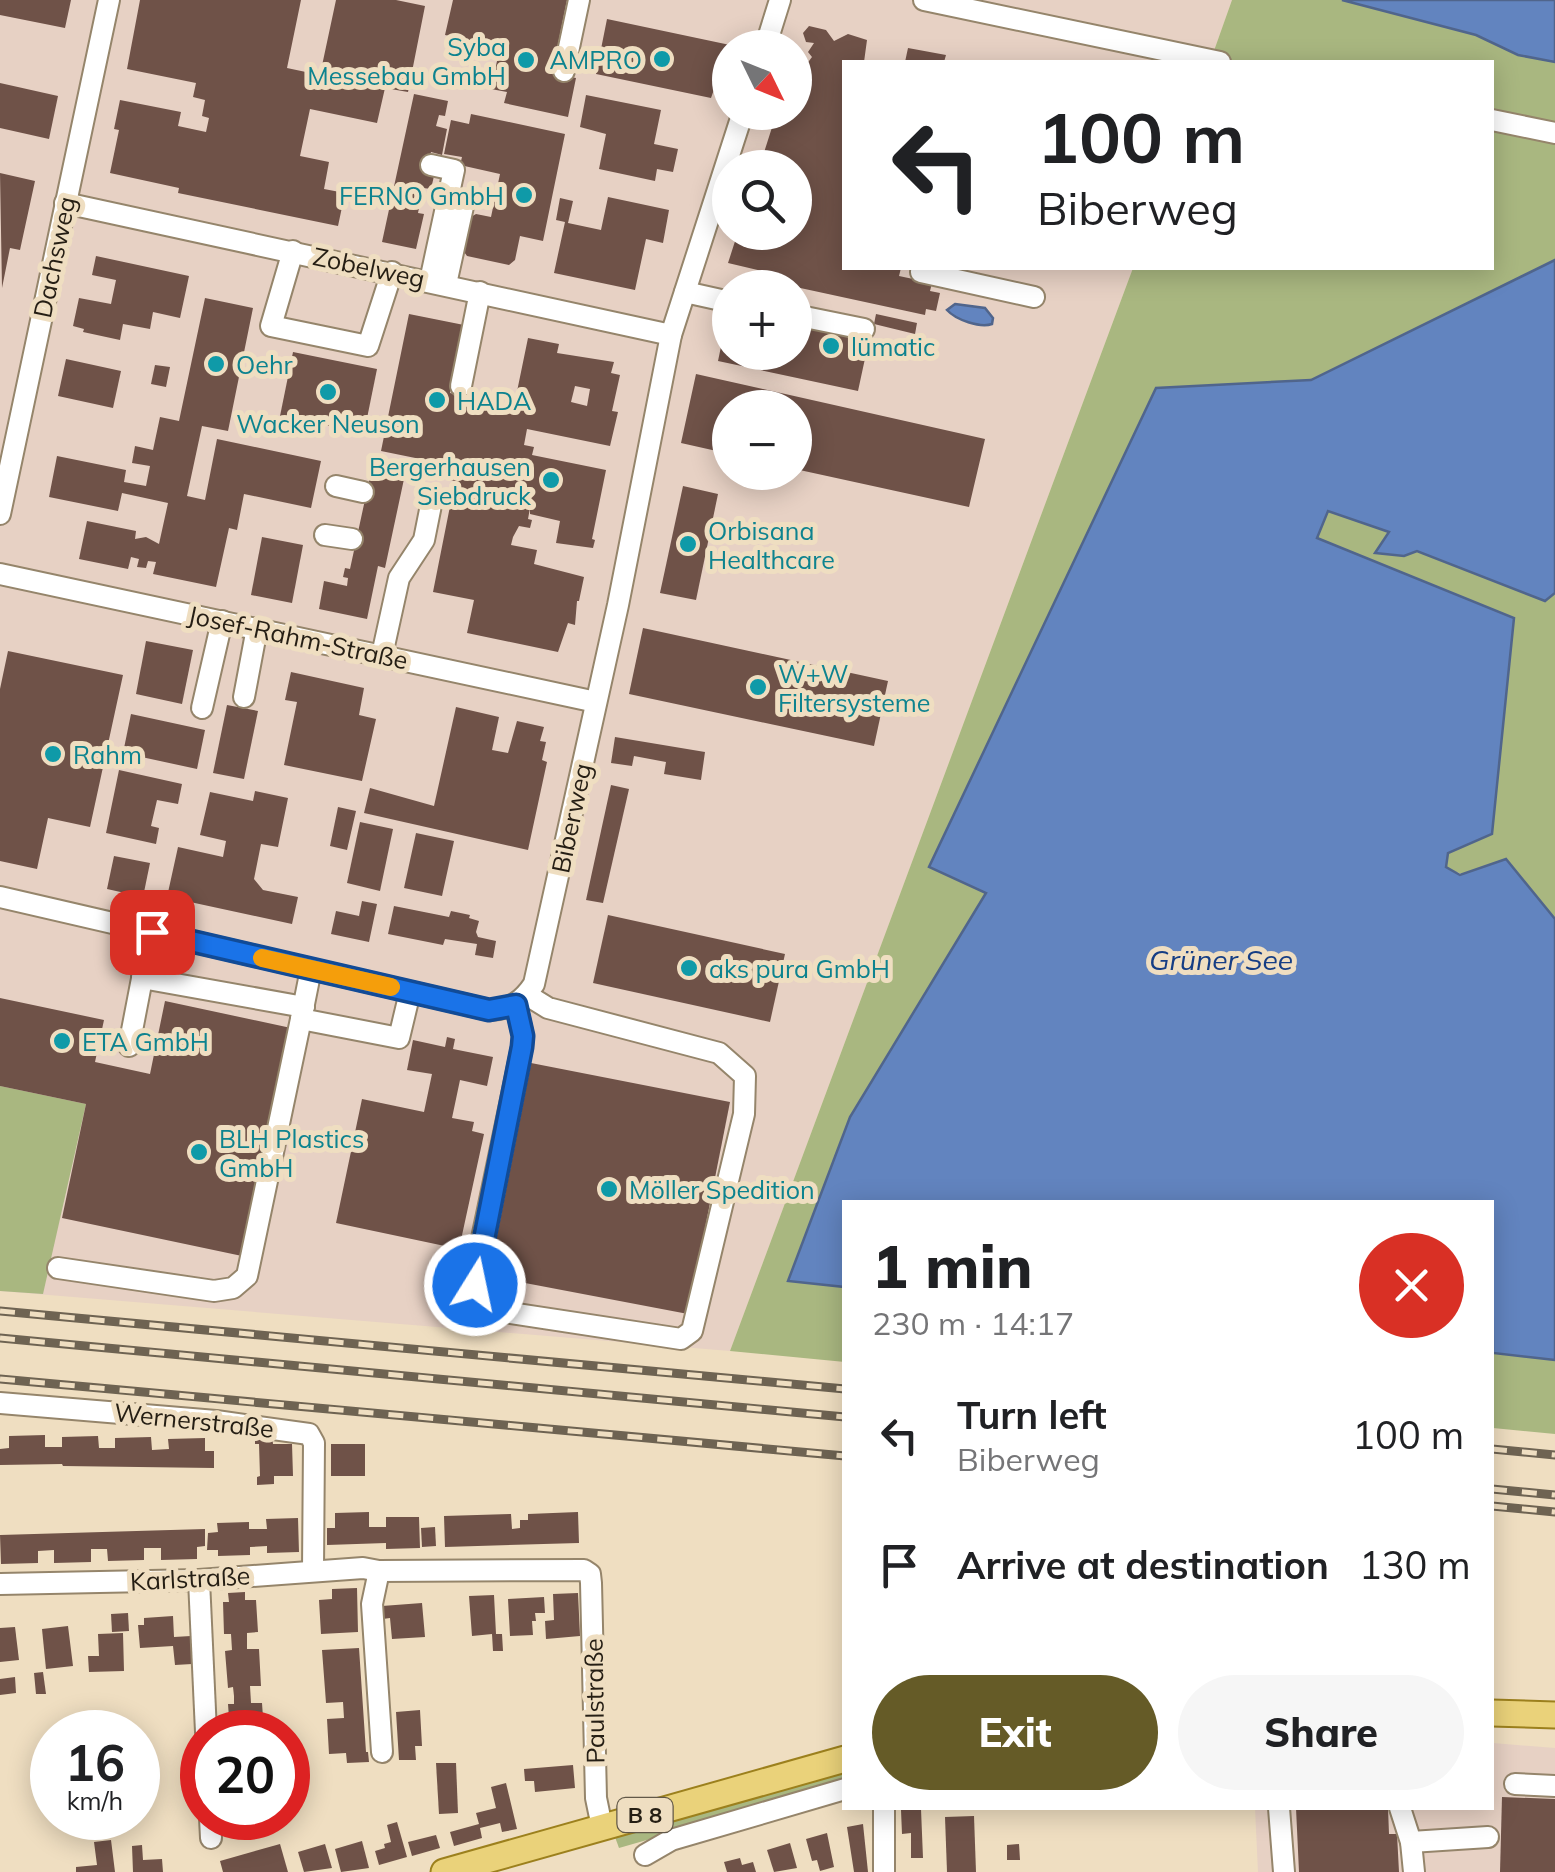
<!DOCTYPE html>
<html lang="en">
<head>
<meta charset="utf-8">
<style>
	body { margin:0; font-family:Mulish,sans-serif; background:#f6f6f6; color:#202124; height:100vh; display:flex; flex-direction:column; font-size:38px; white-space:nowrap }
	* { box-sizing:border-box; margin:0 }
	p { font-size:32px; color:#757577 }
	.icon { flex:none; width:55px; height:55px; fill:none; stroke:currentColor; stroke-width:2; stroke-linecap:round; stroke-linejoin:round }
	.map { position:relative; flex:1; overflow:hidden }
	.details { position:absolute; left:842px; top:1200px; width:652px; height:610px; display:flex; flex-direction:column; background:#fff; border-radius:0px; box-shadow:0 5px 25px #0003 }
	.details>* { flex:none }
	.top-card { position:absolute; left:842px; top:60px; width:652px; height:210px; border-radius:0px; box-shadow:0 5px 25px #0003; background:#fff; color:#202124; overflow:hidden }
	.needle { width:65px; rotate:133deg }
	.controls { position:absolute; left:712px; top:30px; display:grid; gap:20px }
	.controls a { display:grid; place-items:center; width:100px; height:100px; border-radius:50%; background:#fff; box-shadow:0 5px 25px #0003; font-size:50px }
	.speed { position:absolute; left:30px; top:1710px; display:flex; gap:20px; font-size:50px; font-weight:700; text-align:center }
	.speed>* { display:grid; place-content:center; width:130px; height:130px; border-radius:50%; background:#fff; box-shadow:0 5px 25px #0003; line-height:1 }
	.speed small { font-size:25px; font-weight:400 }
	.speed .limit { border:15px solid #d22; background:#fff; color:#111 }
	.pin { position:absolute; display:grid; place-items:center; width:85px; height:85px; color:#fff; margin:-42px; border-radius:20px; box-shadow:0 5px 15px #0006 }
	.me { position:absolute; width:110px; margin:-55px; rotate:10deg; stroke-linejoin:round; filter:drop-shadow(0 0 8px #0008) }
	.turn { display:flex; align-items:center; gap:35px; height:210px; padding:0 30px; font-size:45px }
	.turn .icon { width:130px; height:130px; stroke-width:2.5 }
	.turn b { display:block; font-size:70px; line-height:85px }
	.round { display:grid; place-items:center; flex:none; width:105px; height:105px; border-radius:52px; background:#f6f6f6 }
	.head { display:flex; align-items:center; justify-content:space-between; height:170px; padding:0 30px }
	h1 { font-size:60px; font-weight:800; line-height:75px }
	.action { display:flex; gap:20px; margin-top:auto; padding:20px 30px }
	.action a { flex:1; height:115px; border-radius:60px; background:#655b27; color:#fff; font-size:40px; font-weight:800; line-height:115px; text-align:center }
	.action a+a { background:#f6f6f6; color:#202124 }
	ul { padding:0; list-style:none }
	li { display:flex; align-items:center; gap:30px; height:130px; padding:0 30px }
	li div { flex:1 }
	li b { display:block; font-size:38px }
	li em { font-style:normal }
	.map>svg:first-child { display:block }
	.industrial { fill:#e7d1c4; fill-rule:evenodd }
	.green { fill:#a9b780 }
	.water { fill:#6284bf; stroke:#50658c; stroke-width:2.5 }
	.building { fill:#6f5248; fill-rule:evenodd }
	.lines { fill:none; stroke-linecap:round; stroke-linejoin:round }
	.minor-casing { stroke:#95856b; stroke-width:24 }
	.major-casing { stroke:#9c801d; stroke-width:29 }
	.minor { stroke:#fff; stroke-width:20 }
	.major { stroke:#ead27a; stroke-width:25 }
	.rail-casing { stroke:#6e6352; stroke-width:9 }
	.rail { stroke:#efdec1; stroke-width:5; stroke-dasharray:15; stroke-linecap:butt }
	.route-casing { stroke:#114b97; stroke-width:25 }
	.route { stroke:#1a73e8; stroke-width:18 }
	.slow { stroke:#f59e0b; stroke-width:18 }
	.culture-dot { fill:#0f9aa8; stroke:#efdec1; stroke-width:4 }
	.labels { text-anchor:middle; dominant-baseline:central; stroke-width:10; stroke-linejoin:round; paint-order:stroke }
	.shield { fill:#efdec1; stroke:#625848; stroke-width:2.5 }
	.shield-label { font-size:22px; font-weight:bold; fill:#251e14 }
	.culture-label { font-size:25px; fill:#0d838f; stroke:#efdec1; text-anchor:start }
	.street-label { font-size:25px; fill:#251e14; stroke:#efdec1 }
	.water-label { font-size:28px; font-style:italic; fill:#153d84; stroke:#efdec1 }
</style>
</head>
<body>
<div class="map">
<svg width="1555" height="1872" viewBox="0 0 1555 1872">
	<rect width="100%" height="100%" fill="#efdec1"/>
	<g class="industrial">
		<path d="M0 0H1232L1210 62H845V268H1133L730 1351 0 1291ZM730 48H795V112H730ZM730 168H795V232H730ZM730 288H795V352H730ZM730 408H795V472H730Z"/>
		<polygon points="1493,1743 1555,1748 1555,1872 1258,1872 1255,1808 1492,1808"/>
	</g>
	<g class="green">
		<polygon points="1232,0 1342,0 1476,35 1518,55 1555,62 1555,260 1311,380 1156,389 930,866 987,892 850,1117 788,1280 845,1287 845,1362 730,1351 1133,268 1492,268 1492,62 1210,62"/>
		<polygon points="1328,511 1389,532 1376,553 1404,556 1417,551 1545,601 1555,593 1555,919 1541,904 1446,868 1448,853 1317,538"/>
		<polygon points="0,1086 86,1104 43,1294 0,1291"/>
		<polygon points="1493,1353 1555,1360 1555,1434 1493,1428"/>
		<polygon points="845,1771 845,1783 619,1848 615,1837"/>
	</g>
	<g class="water">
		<polygon points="1342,0 1555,0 1555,62 1518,55 1476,35"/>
		<polygon points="1555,260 1555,593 1545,601 1417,551 1404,556 1375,553 1389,532 1328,511 1317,538 1514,618 1492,834 1448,853 1446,867 1460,875 1506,859 1555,919 1555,1360 1493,1353 1492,1202 845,1202 845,1287 788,1281 850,1117 986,893 929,867 1156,388 1311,380"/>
		<path d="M955 304 985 308 993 318 992 324C980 328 956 320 947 310Z"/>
	</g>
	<g class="building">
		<polygon points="0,0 71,0 65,28 0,15"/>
		<polygon points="140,0 301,0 287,68 320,75 336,0 396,0 425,6 408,92 385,88 377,123 310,109 300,156 329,162 324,189 345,193 338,226 178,193 179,188 110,173 119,130 114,129 120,100 181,112 178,126 206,132 209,118 202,116 205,100 193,97 196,83 127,69"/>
		<polygon points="453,0 567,0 552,73 576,78 568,117 504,103 507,92 491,89 500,47 445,35"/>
		<polygon points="607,19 730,45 728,59 725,58 711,98 596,74"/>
		<polygon points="809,26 826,30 834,41 848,34 867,40 864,62 845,62 845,268 901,268 899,276 932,283 930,291 940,293 936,311 926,309 925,315 768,281 770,273 728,263 738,232 795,232 795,168 759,168 775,118 789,121 791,112 795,112 796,88 805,90 803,78 807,75 806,65 812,57 808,52 814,43 806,42 803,33"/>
		<polygon points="908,48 946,55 944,62 905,62"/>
		<polygon points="0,83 58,96 49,139 0,128"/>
		<polygon points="414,94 448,101 445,116 439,115 436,126 447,129 442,155 431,152 426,174 434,176 431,189 423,188 418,213 424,214 416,249 382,242"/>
		<polygon points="586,95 661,110 654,144 678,149 673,172 657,169 655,181 599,169 606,134 580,127"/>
		<polygon points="471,114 565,134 543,241 520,236 515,260 509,265 467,256 462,249 469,218 476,214 491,217 500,174 460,165 462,157 444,154 451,120 469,124"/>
		<polygon points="0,173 35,181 20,250 10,248 2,288"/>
		<polygon points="608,197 669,210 663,243 646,239 635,290 554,273 565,222 556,220 560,198 573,201 568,223 601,230"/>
		<polygon points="96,256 189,276 180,318 153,312 150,329 123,324 120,340 83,332 84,329 73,326 79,298 111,304 116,280 92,275"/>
		<polygon points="205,298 253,308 228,431 202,426 187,496 205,500 217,439 321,461 311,508 244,494 237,530 229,528 216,587 153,574 156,562 148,561 146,568 137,567 139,559 131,557 128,569 79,559 87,521 136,531 135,539 146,537 159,544 168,503 122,493 118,511 49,497 57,456 126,470 124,482 146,486 150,466 132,463 135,446 153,450 160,417 179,421"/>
		<polygon points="728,313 730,352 795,352 795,324 869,340 858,391 718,361"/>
		<path d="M409 314 464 325 450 393 514 406 528 338 559 344 557 353 614 362 611 373 620 375 612 411 618 412 610 446 527 429 524 445 534 447 532 455 606 470 592 539 595 540 593 548 556 543 560 521 530 514V508L528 519 532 520 530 528 519 526 513 537 511 545 537 550 534 564 584 577 579 601H577L575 625 568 623 558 652 467 633 474 600 433 592 455 481 433 477 435 462 381 451ZM575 386 590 389 587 406 571 402Z"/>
		<polygon points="876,314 917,323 915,334 874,324"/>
		<polygon points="293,352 377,369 364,433 280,416"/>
		<polygon points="66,359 121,371 113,408 58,396"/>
		<polygon points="155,365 170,367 166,387 151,384"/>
		<polygon points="696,374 985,439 969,507 795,469 795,408 730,408 730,454 681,443"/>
		<polygon points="371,472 404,479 385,568 378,566 367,619 319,609 324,581 347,586 348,578 343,577 345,568 350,569"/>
		<polygon points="683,486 718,494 696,600 660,593"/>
		<polygon points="262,537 303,545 292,603 251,595"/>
		<polygon points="643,628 888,681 874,746 629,694"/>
		<polygon points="146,641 193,650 182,704 136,694"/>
		<polygon points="8,651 123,675 90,827 48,818 37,869 0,861 0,689"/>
		<polygon points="291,672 364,688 359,715 376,719 362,781 284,765 297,702 285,700"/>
		<polygon points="227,705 258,711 244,779 213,773"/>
		<polygon points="456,707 499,717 492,750 508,753 517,721 544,727 540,741 546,742 542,760 547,762 528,850 364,813 370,788 434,806"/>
		<polygon points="131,714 205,730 197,769 123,753"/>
		<polygon points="615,737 705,752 701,780 664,774 666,762 634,756 632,766 611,763"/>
		<polygon points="119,770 182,784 178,804 157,800 151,826 159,828 156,844 106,833"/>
		<polygon points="611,785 629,789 603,903 586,900"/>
		<polygon points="255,791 288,798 278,847 261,844 254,879 263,890 298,897 292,924 167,897 178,847 223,857 226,841 200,835 210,792 253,801"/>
		<polygon points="338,807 356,811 347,850 330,846"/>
		<polygon points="360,822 393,829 380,891 347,883"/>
		<polygon points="416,833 454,841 442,896 404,888"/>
		<polygon points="114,856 150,863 143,897 107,889"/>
		<polygon points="362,901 377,904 369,942 331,934 336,911 359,916"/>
		<polygon points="394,906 449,917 451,911 470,915 469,918 479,921 476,932 478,937 496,941 493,958 475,955 477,944 445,939 443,945 388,934"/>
		<polygon points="608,915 785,954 770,1022 593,983"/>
		<polygon points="0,998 104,1020 95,1062 150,1074 165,1001 291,1028 242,1256 62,1218 86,1104 0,1086"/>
		<polygon points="447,1037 455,1039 453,1049 493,1057 487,1086 460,1080 452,1118 474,1122 472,1131 484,1134 459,1249 336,1223 362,1099 424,1112 432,1074 407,1070 413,1040 445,1047"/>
		<polygon points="531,1063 730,1102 688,1314 489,1276"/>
		<polygon points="45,1435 45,1447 62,1447 62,1437 98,1436 99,1448 115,1448 115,1438 151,1437 152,1450 169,1449 168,1439 205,1438 205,1451 214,1451 214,1468 63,1466 62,1464 0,1465 0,1449 9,1448 9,1436"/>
		<polygon points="255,1435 272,1435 273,1444 292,1444 293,1476 274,1476 274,1484 257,1485 257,1477 260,1476 259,1444 255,1444"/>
		<rect x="331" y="1444" width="34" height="32"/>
		<polygon points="369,1512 369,1527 386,1527 386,1517 419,1517 420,1548 386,1549 386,1543 327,1545 327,1528 335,1528 335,1513"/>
		<polygon points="578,1512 579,1543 445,1547 444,1516 511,1514 512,1529 520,1528 520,1520 528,1520 528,1514"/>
		<polygon points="298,1518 299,1552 267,1553 267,1546 250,1547 250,1555 218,1556 218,1550 207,1550 208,1533 218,1532 217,1523 249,1522 249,1529 267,1529 266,1519"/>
		<polygon points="435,1527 436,1546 422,1547 421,1528"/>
		<polygon points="205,1529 205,1546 197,1547 197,1559 161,1560 161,1548 144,1548 144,1560 108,1561 107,1549 91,1549 91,1562 54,1563 54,1550 38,1551 38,1563 1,1564 0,1535"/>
		<polygon points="357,1588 358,1632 321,1634 319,1600 332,1599 332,1589"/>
		<polygon points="245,1592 245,1600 256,1600 258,1632 247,1633 247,1649 259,1649 261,1686 250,1686 251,1703 262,1703 264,1732 230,1732 228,1704 234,1704 234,1696 233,1687 228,1688 225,1651 232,1650 231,1634 224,1634 223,1602 229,1602 228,1593"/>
		<polygon points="578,1593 580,1636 546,1639 545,1621 554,1620 553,1594"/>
		<polygon points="494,1595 496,1634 502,1634 503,1651 493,1651 492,1634 472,1636 469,1596"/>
		<polygon points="544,1597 545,1613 535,1613 536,1621 532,1621 533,1635 510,1636 508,1599"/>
		<polygon points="422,1603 425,1637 392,1639 390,1618 383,1619 382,1606"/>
		<polygon points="128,1613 129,1631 112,1632 111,1614"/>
		<polygon points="173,1616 174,1637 191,1636 192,1664 175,1665 173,1646 140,1648 138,1625 144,1625 144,1618"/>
		<polygon points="68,1626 73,1666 46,1669 42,1629"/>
		<polygon points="15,1627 19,1660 0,1662 0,1628"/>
		<polygon points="123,1633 124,1671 89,1672 88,1656 99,1656 98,1634"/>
		<polygon points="359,1648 366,1752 368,1752 369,1762 347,1763 346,1753 329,1754 327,1719 344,1718 343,1702 326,1703 322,1650"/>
		<polygon points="43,1672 46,1694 36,1694 34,1673"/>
		<polygon points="15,1677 16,1693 0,1695 0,1679"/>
		<polygon points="420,1710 422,1746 415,1746 416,1760 399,1760 396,1712"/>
		<polygon points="436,1763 456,1763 458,1813 439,1814"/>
		<polygon points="573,1765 575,1788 535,1792 534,1781 525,1781 524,1769"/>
		<polygon points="506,1783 517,1829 502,1832 500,1823 480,1828 482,1838 454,1846 450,1832 479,1824 476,1813 496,1808 491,1787"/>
		<polygon points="1502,1797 1555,1799 1555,1872 1500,1872"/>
		<polygon points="1296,1808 1388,1808 1389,1834 1397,1834 1399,1872 1299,1872"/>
		<polygon points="921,1809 923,1858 911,1858 911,1833 902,1834 901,1810"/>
		<polygon points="974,1816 976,1872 947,1872 945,1817"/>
		<polygon points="397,1822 407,1857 379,1865 375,1851 385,1848 384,1844 391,1842 387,1825"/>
		<polygon points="863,1824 868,1872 854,1872 847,1827"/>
		<polygon points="827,1833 834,1867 820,1871 817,1860 812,1861 806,1839"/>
		<polygon points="436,1835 440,1848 412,1856 408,1842"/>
		<polygon points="111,1840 115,1872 76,1872 76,1867 97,1865 94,1842"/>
		<polygon points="362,1841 369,1868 341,1872 335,1849"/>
		<polygon points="790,1843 797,1868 774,1872 767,1850"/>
		<polygon points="280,1844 288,1872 223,1872 220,1861"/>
		<polygon points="325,1844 332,1868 304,1872 298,1852"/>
		<polygon points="1019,1844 1020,1860 1007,1860 1007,1845"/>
		<polygon points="142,1845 143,1860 162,1859 163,1872 133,1872 132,1846"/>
		<polygon points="740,1858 742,1865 753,1862 756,1872 727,1872 724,1862"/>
	</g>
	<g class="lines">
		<g class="minor-casing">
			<g id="minor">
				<polyline points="924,0 1220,62"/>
				<polyline points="765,48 780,0"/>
				<polyline points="564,71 579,0"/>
				<polyline points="1492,120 1555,133"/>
				<polyline points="65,203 671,335"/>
				<polyline points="293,251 271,326 368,346 392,272"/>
				<polyline points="921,272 1034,297"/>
				<polyline points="430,281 454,170 431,165"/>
				<polyline points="446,284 464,202"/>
				<polyline points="685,292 730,302"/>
				<polyline points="795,315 864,329"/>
				<polyline points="461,386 480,292"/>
				<polyline points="336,486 363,492"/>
				<polyline points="0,514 109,0"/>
				<polyline points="325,535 352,539"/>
				<polyline points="0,574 596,702"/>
				<polyline points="382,655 399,578 424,540 431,505"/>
				<polyline points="244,697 257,628"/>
				<polyline points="202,708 222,621"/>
				<path d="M0 897 489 1010C511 1009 522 1002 534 984L618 605 671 335 743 112"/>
				<polyline points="311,969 301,1019 399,1038 410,992"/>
				<polyline points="142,978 304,1007"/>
				<path d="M516 1005 523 1036 522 1047 476 1267C474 1290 479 1298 498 1311L681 1339 692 1331 744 1114 745 1076 719 1053 548 1008 527 995"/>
				<polyline points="129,1046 151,932"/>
				<polyline points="58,1268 214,1291 233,1288 247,1276 301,1019"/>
				<polyline points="0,1403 216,1421 309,1434 314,1443 313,1570"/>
				<polyline points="379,1571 372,1604 382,1752"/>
				<polyline points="199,1580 206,1732"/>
				<polyline points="0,1584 199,1580 363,1568 379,1571 584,1570 590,1574 591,1583 596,1798 602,1827"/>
				<polyline points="1515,1784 1555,1786"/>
				<polyline points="884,1808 884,1872"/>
				<polyline points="1279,1808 1284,1872"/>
				<polyline points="1400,1808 1411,1842 1414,1872"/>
				<polyline points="210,1818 211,1838"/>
				<polyline points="1411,1842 1488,1837"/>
				<polyline points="645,1855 671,1840 845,1789"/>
			</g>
		</g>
		<g class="major-casing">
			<g id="major">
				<polyline points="1492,1713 1555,1715"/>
				<polyline points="444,1872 845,1759"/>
			</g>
		</g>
		<use href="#minor" class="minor"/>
		<use href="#major" class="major"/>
		<g class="rail-casing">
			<g id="rail">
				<polyline points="0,1311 845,1389"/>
				<polyline points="0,1338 845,1417"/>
				<polyline points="0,1379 845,1456"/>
				<polyline points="1492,1449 1555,1455"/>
				<polyline points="1492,1489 1555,1495"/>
				<polyline points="1492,1506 1555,1512"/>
			</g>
		</g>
		<use href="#rail" class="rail"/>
	</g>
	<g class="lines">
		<g class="route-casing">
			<polyline id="route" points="152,932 489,1010 516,1005 523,1036 522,1047 475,1285"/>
		</g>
		<use href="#route" class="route"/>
		<polyline class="slow" points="262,958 391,987"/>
	</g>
	<g class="culture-dot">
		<circle cx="662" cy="59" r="10"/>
		<circle cx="526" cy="60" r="10"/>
		<circle cx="524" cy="195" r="10"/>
		<circle cx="831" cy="346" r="10"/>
		<circle cx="216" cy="364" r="10"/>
		<circle cx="328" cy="392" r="10"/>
		<circle cx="437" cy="400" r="10"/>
		<circle cx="551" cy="480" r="10"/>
		<circle cx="688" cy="544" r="10"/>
		<circle cx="758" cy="687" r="10"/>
		<circle cx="53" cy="754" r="10"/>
		<circle cx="689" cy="968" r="10"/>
		<circle cx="62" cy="1041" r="10"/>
		<circle cx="199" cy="1152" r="10"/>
		<circle cx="609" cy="1189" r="10"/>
	</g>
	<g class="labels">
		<rect class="shield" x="617.5" y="1798" width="55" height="34" rx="8"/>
		<g class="shield-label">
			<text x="645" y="1815">B 8</text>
		</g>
		<g class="culture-label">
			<text x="506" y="46" text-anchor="end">Syba<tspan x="506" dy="29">Messebau GmbH</tspan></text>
			<text x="642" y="59" text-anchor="end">AMPRO</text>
			<text x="504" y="195" text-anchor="end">FERNO GmbH</text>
			<text x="851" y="346">lümatic</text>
			<text x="236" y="364">Oehr</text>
			<text x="457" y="400">HADA</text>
			<text x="328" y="423" text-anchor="middle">Wacker Neuson</text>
			<text x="531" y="466" text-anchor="end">Bergerhausen<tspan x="531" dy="29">Siebdruck</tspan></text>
			<text x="708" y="530">Orbisana<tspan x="708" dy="29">Healthcare</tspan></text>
			<text x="778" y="673">W+W<tspan x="778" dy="29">Filtersysteme</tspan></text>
			<text x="73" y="754">Rahm</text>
			<text x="709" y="968">aks pura GmbH</text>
			<text x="82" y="1041">ETA GmbH</text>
			<text x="219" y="1138">BLH Plastics<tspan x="219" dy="29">GmbH</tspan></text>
			<text x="629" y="1189">Möller Spedition</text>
		</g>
		<g class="street-label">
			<text transform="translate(54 257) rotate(-78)">Dachsweg</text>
			<text transform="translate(369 267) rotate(12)">Zobelweg</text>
			<text transform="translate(298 637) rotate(12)">Josef-Rahm-Straße</text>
			<text transform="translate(571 818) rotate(-78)">Biberweg</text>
			<text transform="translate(194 1420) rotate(6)">Wernerstraße</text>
			<text transform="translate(190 1578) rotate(-3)">Karlstraße</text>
			<text transform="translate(594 1701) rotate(-91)">Paulstraße</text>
		</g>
		<g class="water-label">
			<text x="1221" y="959">Grüner See</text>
		</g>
	</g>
</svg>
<div class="controls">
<a><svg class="needle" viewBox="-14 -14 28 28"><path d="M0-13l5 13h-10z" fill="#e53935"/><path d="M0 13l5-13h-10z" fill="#757577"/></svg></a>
<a><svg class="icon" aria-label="search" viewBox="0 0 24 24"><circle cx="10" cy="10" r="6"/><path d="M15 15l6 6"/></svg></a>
<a>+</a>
<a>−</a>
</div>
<div class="speed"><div>16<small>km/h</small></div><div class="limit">20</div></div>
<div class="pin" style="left:152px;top:932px;background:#d93025"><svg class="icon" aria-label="arrive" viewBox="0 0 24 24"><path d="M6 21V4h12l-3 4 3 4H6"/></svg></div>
<svg class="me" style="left:475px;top:1285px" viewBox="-20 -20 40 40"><circle r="17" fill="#1a73e8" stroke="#fff" stroke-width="3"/><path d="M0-11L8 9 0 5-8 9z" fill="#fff"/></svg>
<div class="top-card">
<div class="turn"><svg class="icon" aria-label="left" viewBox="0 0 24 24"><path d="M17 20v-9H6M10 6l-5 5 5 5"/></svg><div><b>100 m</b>Biberweg</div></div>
</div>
<section class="details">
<div class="head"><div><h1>1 min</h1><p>230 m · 14:17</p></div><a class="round" style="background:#d93025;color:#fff"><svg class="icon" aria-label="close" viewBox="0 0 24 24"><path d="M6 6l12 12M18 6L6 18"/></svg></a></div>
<ul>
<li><svg class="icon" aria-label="left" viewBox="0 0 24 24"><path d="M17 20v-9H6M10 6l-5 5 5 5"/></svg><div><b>Turn left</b><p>Biberweg</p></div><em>100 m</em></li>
<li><svg class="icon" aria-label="arrive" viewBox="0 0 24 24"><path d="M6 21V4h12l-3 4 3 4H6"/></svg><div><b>Arrive at destination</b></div><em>130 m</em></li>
</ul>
<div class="action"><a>Exit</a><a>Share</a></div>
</section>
</div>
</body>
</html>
